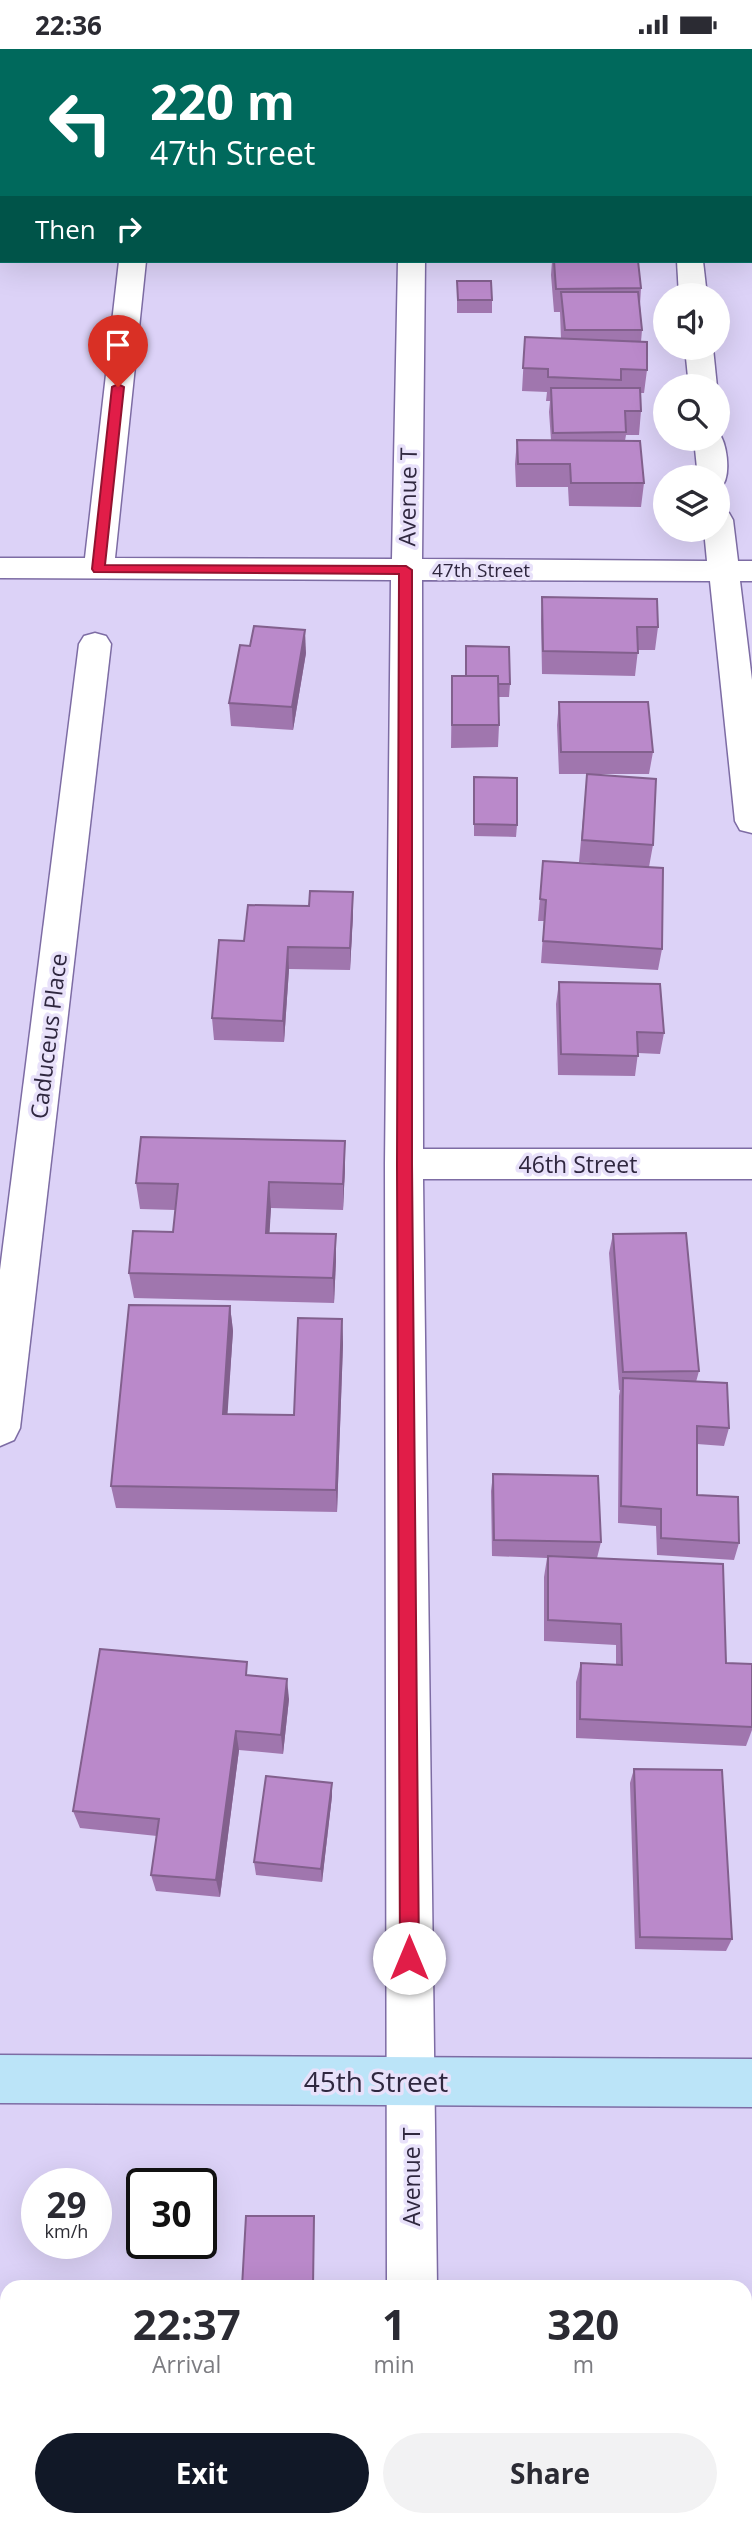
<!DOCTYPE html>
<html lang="en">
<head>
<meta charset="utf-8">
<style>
	body { margin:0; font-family:"Open Sans",sans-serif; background:#f2f2f3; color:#2b2b33; height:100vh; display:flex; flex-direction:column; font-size:26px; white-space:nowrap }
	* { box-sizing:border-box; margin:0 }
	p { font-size:23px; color:#7c7c81 }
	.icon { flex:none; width:38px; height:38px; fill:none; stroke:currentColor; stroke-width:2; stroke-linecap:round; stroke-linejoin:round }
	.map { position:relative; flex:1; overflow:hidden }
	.details { position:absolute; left:0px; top:2231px; width:752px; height:247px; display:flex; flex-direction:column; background:#fff; border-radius:21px 21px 0 0; box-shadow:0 7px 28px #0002 }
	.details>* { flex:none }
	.banner { position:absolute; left:0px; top:0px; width:752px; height:214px; box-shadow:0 7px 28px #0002; background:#00695c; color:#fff; overflow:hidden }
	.controls { position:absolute; left:653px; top:234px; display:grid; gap:14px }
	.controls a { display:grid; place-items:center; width:77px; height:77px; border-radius:50%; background:#fff; box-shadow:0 7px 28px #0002; font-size:35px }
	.speed { position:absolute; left:21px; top:2119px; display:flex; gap:14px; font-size:35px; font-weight:700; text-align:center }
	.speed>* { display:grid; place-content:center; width:91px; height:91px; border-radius:50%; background:#fff; box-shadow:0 7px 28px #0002; line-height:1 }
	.speed small { font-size:18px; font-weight:400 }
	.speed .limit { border:4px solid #111; border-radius:10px; background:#fff; color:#111 }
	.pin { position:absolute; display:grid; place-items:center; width:60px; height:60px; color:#fff; margin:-72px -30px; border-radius:50% 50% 50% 0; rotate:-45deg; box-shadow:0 0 7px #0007 }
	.pin .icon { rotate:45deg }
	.me { position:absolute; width:77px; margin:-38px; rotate:0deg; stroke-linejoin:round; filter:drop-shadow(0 0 5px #0008) }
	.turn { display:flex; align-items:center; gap:24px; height:147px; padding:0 35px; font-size:32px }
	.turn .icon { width:91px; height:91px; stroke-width:2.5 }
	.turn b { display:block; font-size:49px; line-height:60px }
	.then { display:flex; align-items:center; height:66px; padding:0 35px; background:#0003; gap:14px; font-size:26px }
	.eta { display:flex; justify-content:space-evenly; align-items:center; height:119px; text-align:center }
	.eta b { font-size:42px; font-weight:700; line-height:49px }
	.cta { display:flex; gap:14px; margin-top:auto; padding:14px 35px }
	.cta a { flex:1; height:80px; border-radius:42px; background:#111827; color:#fff; font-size:28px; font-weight:700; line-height:80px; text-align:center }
	.cta a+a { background:#f2f2f3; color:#2b2b33 }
	.status { display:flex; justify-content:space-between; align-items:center; height:49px; padding:0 35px; background:#fff; direction:ltr }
	.status svg { height:19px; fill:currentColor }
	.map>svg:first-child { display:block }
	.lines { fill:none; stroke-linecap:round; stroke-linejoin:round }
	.minor-casing { stroke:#7d6ca4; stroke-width:3 }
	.secondary-casing { stroke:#7d6ca4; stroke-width:3 }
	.minor { fill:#fff; fill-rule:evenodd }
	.secondary { fill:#bbe4f8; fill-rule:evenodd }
	.wall { fill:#a076ae }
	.shaded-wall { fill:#82608d }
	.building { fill:#ba89ca; stroke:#82608d; stroke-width:2 }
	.route { fill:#e11d48; stroke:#92132f; stroke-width:2 }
	.labels { text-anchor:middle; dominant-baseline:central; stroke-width:7; stroke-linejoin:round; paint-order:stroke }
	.far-street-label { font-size:19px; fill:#2f273f; stroke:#e8e1fa }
	.street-label { font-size:23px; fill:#2f273f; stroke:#e8e1fa }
	.near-street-label { font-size:28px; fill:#2f273f; stroke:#e8e1fa }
</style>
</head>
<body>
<div class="status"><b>22:36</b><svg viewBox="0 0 49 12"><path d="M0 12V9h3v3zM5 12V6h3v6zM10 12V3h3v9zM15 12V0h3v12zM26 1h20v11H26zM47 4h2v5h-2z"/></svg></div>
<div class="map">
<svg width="752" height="2477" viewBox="0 0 752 2477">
	<rect width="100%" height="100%" fill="#dcd2f7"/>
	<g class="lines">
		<g class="minor-casing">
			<g id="minor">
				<rect x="141" y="0" width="24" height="2"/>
				<rect x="614" y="0" width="24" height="2"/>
				<rect x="0" y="89" width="2" height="16"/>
				<rect x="751" y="90" width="1" height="16"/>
				<polygon points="119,212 146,212 115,509 392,510 398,212 425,212 422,510 707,512 704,481 718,481 718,461 729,464 733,471 738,512 752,512 752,532 740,532 752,631 752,784 740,781 735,772 710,532 422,531 423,1100 752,1100 752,1130 423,1130 437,2238 387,2238 385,1115 391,531 0,529 0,509 85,509"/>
				<polygon points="677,212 703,212 707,247 679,247"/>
				<polygon points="685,299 713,299 717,338 689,338"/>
				<path d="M718 383C727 393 731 424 723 436L718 437V429H698L694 390H718Z"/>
				<polygon points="95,584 106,587 111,595 20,1379 14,1391 0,1397 0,1221 79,595 84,587"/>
				<rect x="387" y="2471" width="52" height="6"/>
			</g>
		</g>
		<g class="secondary-casing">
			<polygon id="secondary" points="0,2006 752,2010 752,2058 0,2054"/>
		</g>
		<use href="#minor" class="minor"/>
		<use href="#secondary" class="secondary"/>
	</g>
	<g class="wall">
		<polygon points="546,212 638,212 641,239 640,256 642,281 641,293 647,321 644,344 640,344 641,362 639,386 626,386 625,392 644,434 641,458 569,457 568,438 516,438 515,415 517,391 551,391 549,363 550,352 546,352 547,343 522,342 525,288 561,290 560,263 554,263 551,226 552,212"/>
		<polygon points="457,232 492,251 492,264 457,264"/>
		<polygon points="542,548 658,578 655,601 638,601 635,627 542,625 541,571"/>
		<polygon points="466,597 510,635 509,648 499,648 499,676 498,698 451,699 452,627 465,627"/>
		<polygon points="306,604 293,681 231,677 229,654"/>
		<polygon points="559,653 653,703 649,725 596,725 653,796 649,818 662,900 658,921 541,914 544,872 538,872 543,812 646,818 579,813 587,725 559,725 557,676"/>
		<polygon points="474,728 517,776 516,788 474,787"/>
		<polygon points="353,865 350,921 289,920 284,993 214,991 212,969 244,892"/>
		<polygon points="559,933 664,984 660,1005 638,1004 635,1027 558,1026 556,955"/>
		<polygon points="345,1092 345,1118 343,1161 271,1159 269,1184 336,1185 336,1211 334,1254 134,1249 129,1224 173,1183 175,1161 140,1160 136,1134"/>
		<polygon points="613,1185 699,1322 696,1333 729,1379 724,1397 697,1395 697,1446 739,1494 734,1511 657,1506 656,1477 618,1474 619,1347 620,1341 619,1341 609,1204"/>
		<polygon points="230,1257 233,1282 227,1365 294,1366 342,1270 343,1295 337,1463 116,1459 111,1437"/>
		<polygon points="493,1425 601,1493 597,1509 726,1614 752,1615 752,1681 746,1697 576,1689 576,1633 581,1614 616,1616 616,1596 544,1592 544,1528 547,1509 492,1507 491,1442"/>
		<polygon points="249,1626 289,1650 283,1705 239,1701 220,1848 156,1842 151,1826 157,1787 80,1779 73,1762"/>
		<polygon points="634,1720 732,1890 726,1902 635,1900 630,1734"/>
		<polygon points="332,1734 332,1747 322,1833 256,1826 254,1813"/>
	</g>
	<g class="shaded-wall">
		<polygon points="305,581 306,604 293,681 292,658"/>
		<polygon points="353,843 353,865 350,921 350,899"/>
		<polygon points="288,898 289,920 284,993 283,972"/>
		<polygon points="345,1092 345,1118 343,1161 343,1135"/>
		<polygon points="269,1133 271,1159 268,1209 266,1184"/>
		<polygon points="336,1185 336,1211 334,1254 333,1229"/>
		<polygon points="230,1257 233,1282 226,1388 223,1365"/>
		<polygon points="342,1270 343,1295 337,1463 336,1441"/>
		<polygon points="287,1630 289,1650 283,1705 281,1686"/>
		<polygon points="236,1682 239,1701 220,1848 216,1831"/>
		<polygon points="332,1734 332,1747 322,1833 321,1820"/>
	</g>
	<g class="building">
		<polygon points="554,212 638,212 641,239 556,240"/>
		<polygon points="457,232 491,232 492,251 458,251"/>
		<polygon points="561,243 638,243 642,281 565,281"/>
		<polygon points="525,288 647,293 647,321 621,320 621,331 548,328 548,320 523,319"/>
		<polygon points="551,339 640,339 641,362 625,362 626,383 553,384"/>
		<polygon points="517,391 640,392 644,434 571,434 570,415 518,415"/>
		<polygon points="542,548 657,550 658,578 637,578 638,604 543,602"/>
		<polygon points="254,577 305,581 292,658 229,654 240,596 250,597"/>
		<polygon points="466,597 509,598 510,635 498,635 498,627 466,627"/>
		<polygon points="452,627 498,627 499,676 452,676"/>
		<polygon points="559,653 648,653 653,703 561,703"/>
		<polygon points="587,725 656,730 653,796 582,791"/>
		<polygon points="474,728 517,729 517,776 474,775"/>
		<polygon points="543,812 663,819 662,900 543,892 546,851 540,850"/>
		<polygon points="310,842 353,843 350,899 288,898 283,972 212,969 219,891 244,892 248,856 309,857"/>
		<polygon points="559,933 660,935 664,984 637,983 638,1007 561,1005"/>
		<polygon points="141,1088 345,1092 343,1135 269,1133 266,1184 336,1185 333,1229 129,1224 133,1182 173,1183 178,1135 136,1134"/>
		<polygon points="686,1184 699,1322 623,1323 613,1185"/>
		<polygon points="129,1256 230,1257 223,1365 294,1366 298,1269 342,1270 336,1441 111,1437"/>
		<polygon points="623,1329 727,1334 729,1379 697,1377 697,1446 738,1448 739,1494 661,1489 661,1460 621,1457"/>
		<polygon points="493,1425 598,1427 601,1493 494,1491"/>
		<polygon points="548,1507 723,1515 726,1614 752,1615 752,1678 580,1670 581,1614 622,1616 621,1575 548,1571"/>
		<polygon points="100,1600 247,1613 246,1626 287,1630 281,1686 236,1682 216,1831 151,1826 159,1770 73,1762"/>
		<polygon points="634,1720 722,1721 732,1890 640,1888"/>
		<polygon points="266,1727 332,1734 321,1820 254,1813"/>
		<polygon points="246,2167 314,2167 313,2238 242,2238"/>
	</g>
	<polygon class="route" points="118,335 124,338 105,516 406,517 412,521 412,1115 419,1909 416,1916 409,1919 402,1916 400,1909 397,1115 399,525 94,523 92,520 112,338"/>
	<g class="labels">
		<g class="far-street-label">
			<text x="481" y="521">47th Street</text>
		</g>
		<g class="street-label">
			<text transform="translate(407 448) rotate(-89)">Avenue T</text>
			<text transform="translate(48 987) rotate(-83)">Caduceus Place</text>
			<text x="578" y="1115">46th Street</text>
			<text transform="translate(411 2128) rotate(-90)">Avenue T</text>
		</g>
		<g class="near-street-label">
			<text x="376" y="2032">45th Street</text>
		</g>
	</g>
</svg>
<div class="controls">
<a><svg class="icon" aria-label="sound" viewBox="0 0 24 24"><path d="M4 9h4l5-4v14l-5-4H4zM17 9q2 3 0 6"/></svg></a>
<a><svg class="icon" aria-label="search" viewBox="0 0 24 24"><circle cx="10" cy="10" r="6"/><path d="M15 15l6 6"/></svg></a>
<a><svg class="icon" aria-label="layers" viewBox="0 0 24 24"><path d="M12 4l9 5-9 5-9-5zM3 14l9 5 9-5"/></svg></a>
</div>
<div class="speed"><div>29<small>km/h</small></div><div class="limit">30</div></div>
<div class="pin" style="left:118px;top:338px;background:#d93025"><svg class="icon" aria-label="arrive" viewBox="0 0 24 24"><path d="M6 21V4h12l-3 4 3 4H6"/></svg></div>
<svg class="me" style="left:409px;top:1909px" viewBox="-20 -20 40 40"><circle r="19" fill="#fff"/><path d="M0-13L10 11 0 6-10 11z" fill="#e11d48"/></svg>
<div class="banner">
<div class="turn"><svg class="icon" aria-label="left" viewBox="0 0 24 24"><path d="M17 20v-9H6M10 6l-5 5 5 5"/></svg><div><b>220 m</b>47th Street</div></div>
<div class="then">Then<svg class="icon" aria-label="right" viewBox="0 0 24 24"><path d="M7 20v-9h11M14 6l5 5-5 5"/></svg></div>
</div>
<section class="details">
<div class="eta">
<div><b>22:37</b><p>Arrival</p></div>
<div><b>1</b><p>min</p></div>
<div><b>320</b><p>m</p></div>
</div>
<div class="cta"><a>Exit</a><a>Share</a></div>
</section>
</div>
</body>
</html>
